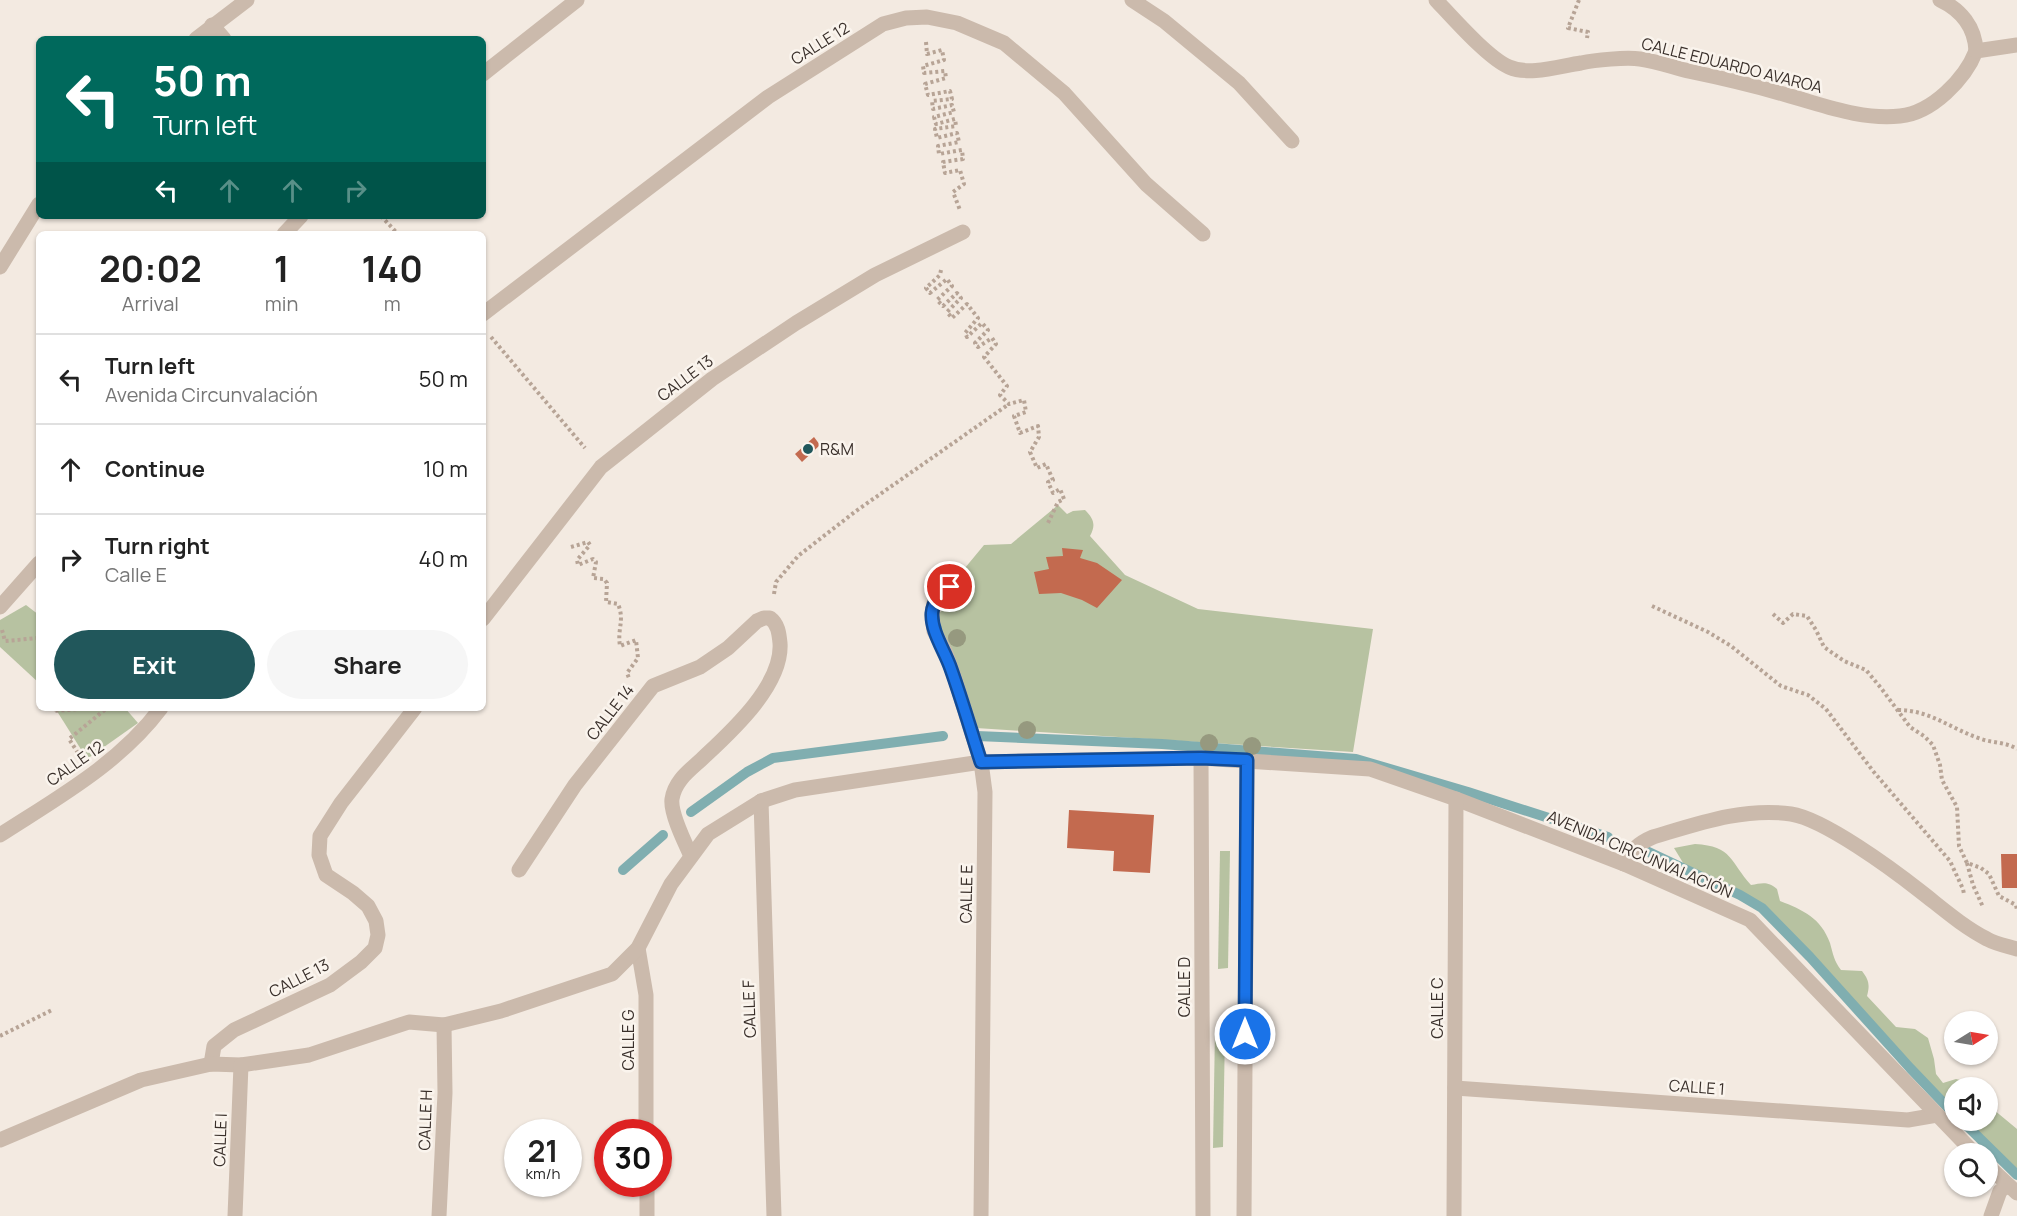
<!DOCTYPE html>
<html lang="en">
<head>
<meta charset="utf-8">
<style>
	body { margin:0; font-family:Manrope,sans-serif; background:#f6f6f6; color:#222; height:100vh; display:flex; flex-direction:column; font-size:22px; white-space:nowrap }
	* { box-sizing:border-box; margin:0 }
	p { font-size:20px; color:#767676 }
	.icon { flex:none; width:33px; height:33px; fill:none; stroke:currentColor; stroke-width:2; stroke-linecap:round; stroke-linejoin:round }
	.map { position:relative; flex:1; overflow:hidden }
	.side { position:absolute; left:36px; top:231px; width:450px; height:480px; display:flex; flex-direction:column; background:#fff; border-radius:9px; box-shadow:0 2px 4px #0004 }
	.side>* { flex:none }
	.guide { position:absolute; left:36px; top:36px; width:450px; height:183px; border-radius:9px; box-shadow:0 2px 4px #0004; background:#00695c; color:#fff; overflow:hidden }
	.needle { width:39px; rotate:79deg }
	.fabs { position:absolute; left:1944px; top:1011px; display:grid; gap:12px }
	.fabs a { display:grid; place-items:center; width:54px; height:54px; border-radius:50%; background:#fff; box-shadow:0 2px 4px #0004; font-size:30px }
	.speed { position:absolute; left:504px; top:1119px; display:flex; gap:12px; font-size:30px; font-weight:700; text-align:center }
	.speed>* { display:grid; place-content:center; width:78px; height:78px; border-radius:50%; background:#fff; box-shadow:0 2px 4px #0004; line-height:1 }
	.speed small { font-size:15px; font-weight:400 }
	.speed .limit { border:9px solid #d22; background:#fff; color:#111 }
	.pin { position:absolute; display:grid; place-items:center; width:51px; height:51px; color:#fff; margin:-26px; border:3px solid #fff; border-radius:50%; box-shadow:0 2px 6px #0007 }
	.me { position:absolute; width:66px; margin:-33px; rotate:0deg; stroke-linejoin:round; filter:drop-shadow(0 0 4px #0008) }
	.turn { display:flex; align-items:center; gap:21px; height:126px; padding:0 18px; font-size:27px }
	.turn .icon { width:78px; height:78px; stroke-width:2.5 }
	.turn b { display:block; font-size:42px; line-height:51px }
	.lanes { display:flex; align-items:center; height:57px; padding:0 18px; background:#0003; justify-content:center; gap:30px; direction:ltr }
	.lanes .off { opacity:.35 }
	.eta { display:flex; justify-content:space-evenly; align-items:center; height:102px; text-align:center }
	.eta b { font-size:36px; font-weight:700; line-height:42px }
	.cta { display:flex; gap:12px; margin-top:auto; padding:12px 18px }
	.cta a { flex:1; height:69px; border-radius:36px; background:#21575b; color:#fff; font-size:24px; font-weight:700; line-height:69px; text-align:center }
	.cta a+a { background:#f6f6f6; color:#222 }
	ul { padding:0; list-style:none }
	li { display:flex; align-items:center; gap:18px; height:90px; padding:0 18px; border-top:2px solid #e0e0e0 }
	li div { flex:1 }
	li b { display:block; font-size:22px }
	li em { font-style:normal }
	.map>svg:first-child { display:block }
	.green { fill:#b7c2a1 }
	.lines { fill:none; stroke-linecap:round; stroke-linejoin:round }
	.stream { stroke:#80aeb0; stroke-width:10 }
	.building { fill:#c36a4f }
	.path { stroke:#b7a496; stroke-width:4; stroke-dasharray:3 3; stroke-linecap:butt }
	.minor { stroke:#cbbaac; stroke-width:15 }
	.tree { fill:#96997f }
	.route-casing { stroke:#114b97; stroke-width:15 }
	.route { stroke:#1a73e8; stroke-width:10 }
	.poi-dot { fill:#21575b; stroke:#faf4ed; stroke-width:2 }
	.labels { text-anchor:middle; dominant-baseline:central; stroke-width:5; stroke-linejoin:round; paint-order:stroke }
	.street-label { font-size:16px; fill:#3a302b; stroke:#faf4ed }
	.poi-label { font-size:16px; fill:#3a302b; stroke:#faf4ed; text-anchor:start }
</style>
</head>
<body>
<div class="map">
<svg width="2017" height="1216" viewBox="0 0 2017 1216">
	<rect width="100%" height="100%" fill="#f3eae1"/>
	<g class="green">
		<path d="M1058 505 1067 514 1073 511 1085 510C1094 519 1096 525 1090 536L1125 575 1198 609 1373 629 1353 752 976 728 934 618 969 585 960 574 984 545 1011 544Z"/>
		<polygon points="26,605 39,615 39,683 0,647 0,620"/>
		<polygon points="55,708 125,708 138,723 87,759"/>
		<path d="M1695 844C1733 846 1730 862 1751 885 1762 883 1768 881 1777 889L1780 901C1803 910 1821 918 1830 943 1833 954 1834 961 1841 970L1862 971C1869 980 1870 985 1867 996L1896 1027 1915 1029 1928 1038 1934 1059 1936 1074 1943 1083 1956 1079 1967 1082 1969 1087 1954 1088V1109L1764 908 1741 892 1685 866 1674 848Z"/>
		<polygon points="1220,851 1230,851 1228,968 1218,969"/>
		<polygon points="1215,1030 1225,1030 1223,1147 1213,1148"/>
		<polygon points="1988,1105 2017,1129 2017,1172 2003,1161 1965,1121 1988,1120"/>
	</g>
	<g class="lines">
		<g class="stream">
			<polyline points="977,736 1162,744 1356,759 1468,792 1608,837"/>
			<polyline points="691,812 747,772 773,758 943,736"/>
			<polyline points="1638,847 1740,895 1762,908 1810,957 1910,1068 1954,1114"/>
			<polyline points="623,870 663,835"/>
			<polyline points="1961,1120 2017,1175"/>
		</g>
	</g>
	<g class="building">
		<polygon points="814,437 820,445 802,462 795,454"/>
		<polygon points="1062,548 1083,550 1080,558 1097,563 1122,580 1097,608 1082,600 1061,593 1039,594 1034,572 1049,569 1046,557 1063,556"/>
		<polygon points="1069,810 1154,815 1150,873 1113,871 1114,851 1067,848"/>
		<polygon points="2001,854 2017,854 2017,888 2002,888"/>
	</g>
	<g class="lines">
		<g class="path">
			<polyline points="1579,0 1568,28 1588,32 1587,38"/>
			<polyline points="926,42 927,54 942,50 944,60 923,66 924,73 945,71 946,78 925,84 928,95 950,91 952,99 932,101 933,109 952,105 954,112 934,117 936,124 955,119 956,126 935,129 937,138 957,133 959,142 938,146 939,154 962,150 963,159 943,162 945,173 960,170 964,184 953,192 960,210"/>
			<polyline points="381,216 398,234"/>
			<polyline points="941,270 940,275 926,288 930,293 947,279 952,286 937,300 943,306 957,293 961,298 947,312 952,318 967,304 978,318 965,333 967,337 982,323 988,330 975,343 978,347 992,338 996,344 984,357 1007,386 1000,395 1009,404 1024,400 1026,412 1014,416 1020,433 1038,426 1039,437 1030,452 1037,468 1046,464 1053,480 1048,482 1053,493 1060,489 1064,499 1058,502 1048,523"/>
			<polyline points="491,337 585,448"/>
			<path d="M571 547 588 542 590 545 577 560 578 565 593 559 596 562 593 578 604 579 607 583 606 602 618 604C625 621 617 628 620 646L636 640 638 658 627 673 629 678"/>
			<polyline points="774,594 776,582 798,556 856,511 1009,404"/>
			<polyline points="1652,606 1708,632 1731,646 1781,686 1808,695 1826,709 1873,771 1950,861 1963,889 1964,894"/>
			<polyline points="1773,614 1783,623 1793,614 1807,616 1816,630 1824,647 1844,661 1866,670 1881,688 1910,727 1924,736 1933,745 1940,765 1942,780 1957,807 1959,846 1967,863 1981,868 1989,874 1999,896 2016,905 2017,910"/>
			<polyline points="2,630 5,641 39,638"/>
			<polyline points="39,681 39,683"/>
			<polyline points="55,708 53,711 93,708"/>
			<path d="M1898 710C1930 710 1951 729 1981 739 1993 743 2006 742 2017 749"/>
			<polyline points="78,753 69,739 107,708"/>
			<polyline points="1967,863 1973,885 1983,907"/>
			<polyline points="0,1036 52,1010"/>
		</g>
		<g class="minor">
			<polyline points="1132,0 1164,21 1239,83 1292,141"/>
			<path d="M1436 0C1453 18 1488 58 1509 67 1529 76 1560 66 1581 63 1595 60 1626 57 1640 59 1656 61 1672 67 1688 71 1722 78 1756 86 1790 96 1826 106 1862 120 1900 116 1932 113 1965 79 1976 51L2017 45"/>
			<path d="M1940 0C1961 10 1975 27 1976 51"/>
			<polyline points="212,25 224,39"/>
			<polyline points="196,39 247,0"/>
			<polyline points="483,74 577,0"/>
			<polyline points="284,234 301,216"/>
			<polyline points="0,267 39,204"/>
			<polyline points="483,314 768,97 883,24 906,18 927,17 957,23 1004,43 1064,93 1146,184 1203,234"/>
			<polyline points="950,587 934,603 932,615 934,631 945,651 955,679 981,762 985,792 981,1216"/>
			<polyline points="0,607 39,563"/>
			<polyline points="483,619 601,467 712,379 796,323 875,275 963,232"/>
			<polyline points="1201,758 1203,1216"/>
			<polyline points="761,801 774,1216"/>
			<path d="M0 835C57 798 119 764 161 708"/>
			<path d="M1624 864C1631 850 1639 843 1653 837 1697 824 1744 807 1791 814 1824 819 1892 869 1920 891 1942 908 1962 926 1987 939 1996 944 2007 946 2017 949"/>
			<path d="M519 870 575 785 653 686 700 667 728 648 757 621 764 618H770C778 624 779 633 780 643 783 684 733 730 705 756 692 769 675 779 672 799 670 813 685 843 691 856"/>
			<polyline points="638,948 646,995 646,1132"/>
			<polyline points="211,1064 214,1046 234,1030 330,985 361,962 375,948 378,935 376,921 368,906 353,893 326,875 319,855 320,836 341,803 415,708"/>
			<polyline points="1455,1088 1908,1120 1937,1115"/>
			<polyline points="0,1140 141,1080 211,1064 241,1065 309,1055 409,1022 444,1025 501,1011 612,974 638,948 671,884 708,834 761,801 795,790 981,762 1201,758 1370,769 1456,799 1624,864 1750,920 1975,1154"/>
			<polyline points="1988,1166 2017,1193"/>
			<polyline points="647,1184 647,1216"/>
			<polyline points="235,1216 241,1065"/>
			<polyline points="439,1216 445,1093 444,1025"/>
			<polyline points="1244,1216 1247,760"/>
			<polyline points="1454,1216 1456,799"/>
			<polyline points="1991,1216 2000,1191 2007,1186"/>
		</g>
	</g>
	<g class="tree">
		<circle cx="957" cy="638" r="9"/>
		<circle cx="1027" cy="730" r="9"/>
		<circle cx="1209" cy="743" r="9"/>
		<circle cx="1252" cy="746" r="9"/>
	</g>
	<g class="lines">
		<g class="route-casing">
			<path id="route" d="M950 587C941 594 933 601 932 613 931 632 945 651 951 669 962 700 971 731 981 762L1201 758 1247 760 1245 1034"/>
		</g>
		<use href="#route" class="route"/>
	</g>
	<circle class="poi-dot" cx="808" cy="449" r="6"/>
	<g class="labels">
		<g class="street-label">
			<text transform="translate(820 43) rotate(-32)">CALLE 12</text>
			<text transform="translate(1732 65) rotate(14)">CALLE EDUARDO AVAROA</text>
			<text transform="translate(685 378) rotate(-37)">CALLE 13</text>
			<text transform="translate(610 712) rotate(-52)">CALLE 14</text>
			<text transform="translate(75 763) rotate(-35)">CALLE 12</text>
			<text transform="translate(1640 854) rotate(23)">AVENIDA CIRCUNVALACIÓN</text>
			<text transform="translate(966 894) rotate(-89)">CALLE E</text>
			<text transform="translate(299 978) rotate(-27)">CALLE 13</text>
			<text transform="translate(1184 987) rotate(-90)">CALLE D</text>
			<text transform="translate(1437 1008) rotate(-90)">CALLE C</text>
			<text transform="translate(749 1009) rotate(-92)">CALLE F</text>
			<text transform="translate(628 1040) rotate(-90)">CALLE G</text>
			<text transform="translate(1697 1087) rotate(4)">CALLE 1</text>
			<text transform="translate(425 1120) rotate(-88)">CALLE H</text>
			<text transform="translate(220 1140) rotate(-88)">CALLE I</text>
		</g>
		<g class="poi-label">
			<text x="820" y="449">R&amp;M</text>
		</g>
	</g>
</svg>
<div class="fabs">
<a><svg class="needle" viewBox="-14 -14 28 28"><path d="M0-13l5 13h-10z" fill="#e53935"/><path d="M0 13l5-13h-10z" fill="#767676"/></svg></a>
<a><svg class="icon" aria-label="sound" viewBox="0 0 24 24"><path d="M4 9h4l5-4v14l-5-4H4zM17 9q2 3 0 6"/></svg></a>
<a><svg class="icon" aria-label="search" viewBox="0 0 24 24"><circle cx="10" cy="10" r="6"/><path d="M15 15l6 6"/></svg></a>
</div>
<div class="speed"><div>21<small>km/h</small></div><div class="limit">30</div></div>
<div class="pin" style="left:950px;top:587px;background:#d93025"><svg class="icon" aria-label="arrive" viewBox="0 0 24 24"><path d="M6 21V4h12l-3 4 3 4H6"/></svg></div>
<svg class="me" style="left:1245px;top:1034px" viewBox="-20 -20 40 40"><circle r="17" fill="#1a73e8" stroke="#fff" stroke-width="3"/><path d="M0-11L8 9 0 5-8 9z" fill="#fff"/></svg>
<div class="guide">
<div class="turn"><svg class="icon" aria-label="left" viewBox="0 0 24 24"><path d="M17 20v-9H6M10 6l-5 5 5 5"/></svg><div><b>50 m</b>Turn left</div></div>
<div class="lanes"><svg class="icon" aria-label="left" viewBox="0 0 24 24"><path d="M17 20v-9H6M10 6l-5 5 5 5"/></svg><svg class="icon off" aria-label="ahead" viewBox="0 0 24 24"><path d="M12 20V5M6 11l6-6 6 6"/></svg><svg class="icon off" aria-label="ahead" viewBox="0 0 24 24"><path d="M12 20V5M6 11l6-6 6 6"/></svg><svg class="icon off" aria-label="right" viewBox="0 0 24 24"><path d="M7 20v-9h11M14 6l5 5-5 5"/></svg></div>
</div>
<section class="side">
<div class="eta">
<div><b>20:02</b><p>Arrival</p></div>
<div><b>1</b><p>min</p></div>
<div><b>140</b><p>m</p></div>
</div>
<ul>
<li><svg class="icon" aria-label="left" viewBox="0 0 24 24"><path d="M17 20v-9H6M10 6l-5 5 5 5"/></svg><div><b>Turn left</b><p>Avenida Circunvalación</p></div><em>50 m</em></li>
<li><svg class="icon" aria-label="ahead" viewBox="0 0 24 24"><path d="M12 20V5M6 11l6-6 6 6"/></svg><div><b>Continue</b></div><em>10 m</em></li>
<li><svg class="icon" aria-label="right" viewBox="0 0 24 24"><path d="M7 20v-9h11M14 6l5 5-5 5"/></svg><div><b>Turn right</b><p>Calle E</p></div><em>40 m</em></li>
</ul>
<div class="cta"><a>Exit</a><a>Share</a></div>
</section>
</div>
</body>
</html>
